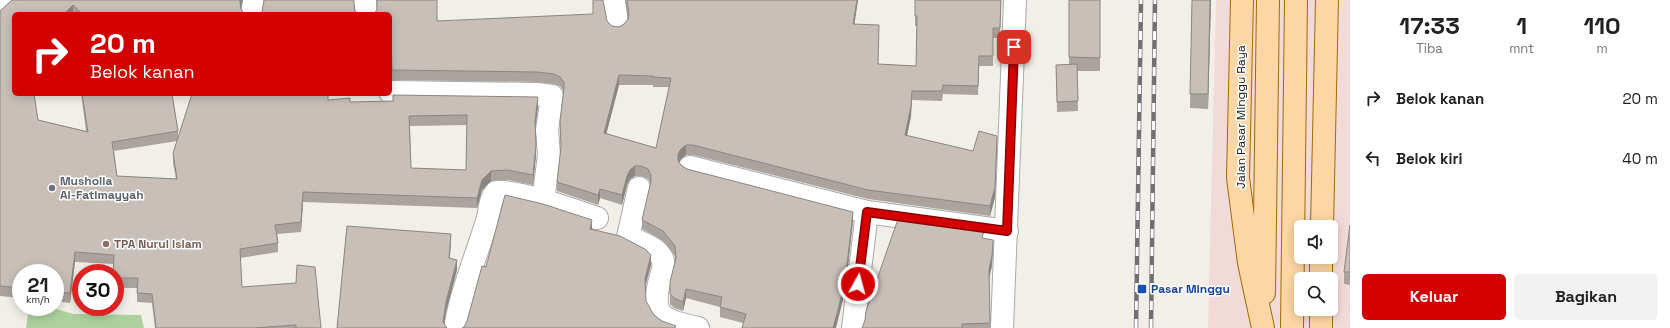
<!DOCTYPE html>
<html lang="id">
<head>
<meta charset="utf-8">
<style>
	body { margin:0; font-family:"Space Grotesk",sans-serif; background:#f2f2f2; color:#202124; height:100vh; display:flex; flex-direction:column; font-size:15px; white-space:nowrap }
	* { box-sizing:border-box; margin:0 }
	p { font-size:13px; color:#757577 }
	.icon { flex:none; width:22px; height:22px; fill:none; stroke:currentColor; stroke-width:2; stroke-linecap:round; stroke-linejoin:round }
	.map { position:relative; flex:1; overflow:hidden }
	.panel { display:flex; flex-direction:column; background:#fff; width:320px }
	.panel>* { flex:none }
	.top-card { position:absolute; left:12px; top:12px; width:380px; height:84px; border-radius:6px; box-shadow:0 2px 10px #0003; background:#d40000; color:#fff; overflow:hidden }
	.tools { position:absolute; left:1294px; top:220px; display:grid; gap:8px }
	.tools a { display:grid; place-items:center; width:44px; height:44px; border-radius:6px; background:#fff; box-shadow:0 2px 10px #0003; font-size:20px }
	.speed { position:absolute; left:12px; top:264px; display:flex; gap:8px; font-size:20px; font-weight:700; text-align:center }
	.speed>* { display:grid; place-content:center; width:52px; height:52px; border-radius:50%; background:#fff; box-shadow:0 2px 10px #0003; line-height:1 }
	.speed small { font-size:10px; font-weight:400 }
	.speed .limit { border:6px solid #d22; background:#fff; color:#111 }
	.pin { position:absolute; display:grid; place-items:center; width:34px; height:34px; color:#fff; margin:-17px; border-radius:8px; box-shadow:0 2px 6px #0006 }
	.me { position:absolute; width:44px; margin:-22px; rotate:7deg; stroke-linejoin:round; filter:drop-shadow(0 0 3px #0008) }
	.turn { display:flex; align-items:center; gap:14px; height:84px; padding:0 12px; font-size:18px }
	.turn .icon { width:52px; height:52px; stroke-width:2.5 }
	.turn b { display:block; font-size:28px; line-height:34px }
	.eta { display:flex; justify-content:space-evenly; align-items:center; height:68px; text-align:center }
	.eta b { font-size:24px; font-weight:700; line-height:28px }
	.action { display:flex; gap:8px; margin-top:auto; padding:8px 12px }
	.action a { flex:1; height:46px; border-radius:6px; background:#d40000; color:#fff; font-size:16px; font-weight:700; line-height:46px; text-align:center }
	.action a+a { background:#f2f2f2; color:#202124 }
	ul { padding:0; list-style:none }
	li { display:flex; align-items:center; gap:12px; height:60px; padding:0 12px }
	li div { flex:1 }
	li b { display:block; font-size:15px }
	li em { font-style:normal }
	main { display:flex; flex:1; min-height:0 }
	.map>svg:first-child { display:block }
	.commercial { fill:#f2dad9; fill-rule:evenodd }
	.forest { fill:#add19e }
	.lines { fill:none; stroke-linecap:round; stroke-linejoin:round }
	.minor-casing { stroke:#a9a9a9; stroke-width:24 }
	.major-casing { stroke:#a06b00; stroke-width:24 }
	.minor { stroke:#fff; stroke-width:22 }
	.major { stroke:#fcd6a4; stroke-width:22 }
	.rail-casing { stroke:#707070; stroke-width:4.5 }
	.rail { stroke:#fff; stroke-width:3; stroke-dasharray:9; stroke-linecap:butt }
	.wall { fill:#aba49e; fill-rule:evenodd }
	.shaded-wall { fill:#8b8681 }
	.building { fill:#c7bfb8; stroke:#8b8681; fill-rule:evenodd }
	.route-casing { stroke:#8a0000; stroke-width:10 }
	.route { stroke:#d40000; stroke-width:7 }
	.worship-dot { fill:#6b7280; stroke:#fff; stroke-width:1.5 }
	.education-dot { fill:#8d6e63; stroke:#fff; stroke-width:1.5 }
	.transit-dot { fill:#1a4fb4; stroke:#fff; stroke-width:1.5 }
	.labels { text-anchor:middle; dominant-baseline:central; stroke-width:3; stroke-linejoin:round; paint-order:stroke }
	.street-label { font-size:12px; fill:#222; stroke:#fff }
	.worship-label { font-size:12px; font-weight:bold; fill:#5b616d; stroke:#fff; text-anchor:start }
	.education-label { font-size:12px; font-weight:bold; fill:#785e54; stroke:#fff; text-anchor:start }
	.transit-label { font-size:12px; font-weight:bold; fill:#164399; stroke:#fff; text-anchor:start }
</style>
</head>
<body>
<main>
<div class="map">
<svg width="1350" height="328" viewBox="0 0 1350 328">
	<rect width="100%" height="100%" fill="#f2efe9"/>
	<path class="commercial" d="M1216 0H1350V328H1208ZM1301 227H1331V257H1301ZM1301 279H1331V309H1301Z"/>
	<polygon class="forest" points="29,307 50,307 73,314 141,315 144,328 26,328"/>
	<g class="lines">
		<g class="minor-casing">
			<g id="minor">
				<polyline points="365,0 366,14"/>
				<polyline points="614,0 617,24"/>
				<polyline points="0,5 4,0"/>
				<polyline points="252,14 254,0"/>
				<polyline points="390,92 537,94 552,96 547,130 549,155 543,201"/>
				<polyline points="690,167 867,212 1007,231"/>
				<path d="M639 188 628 237C639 242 657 247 662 258 665 264 663 270 661 276 649 317 662 320 698 328"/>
				<path d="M455 328C461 292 476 257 487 221 490 212 489 200 496 192 518 190 574 210 597 218"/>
				<polyline points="853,328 867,212"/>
				<polyline points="1002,328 1015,0"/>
			</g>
		</g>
		<g class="major-casing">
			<g id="major">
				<polyline points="1242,0 1238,178 1249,263 1263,328"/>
				<polyline points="1322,227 1327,0"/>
				<polyline points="1321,279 1321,257"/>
				<polyline points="1264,293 1268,0"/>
				<polyline points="1292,328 1296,0"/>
				<polyline points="1321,328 1321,309"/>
			</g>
		</g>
		<use href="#minor" class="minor"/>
		<use href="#major" class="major"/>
		<g class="rail-casing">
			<g id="rail">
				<polyline points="1136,328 1141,0"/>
				<polyline points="1151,328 1155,0"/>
			</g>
		</g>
		<use href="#rail" class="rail"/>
	</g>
	<g class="wall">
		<path d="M12 0H243L240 9 244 14H14L38 120 86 131 81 94H172L178 131V138L328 100 350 102 538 107 535 127 536 155 533 185 508 180 491 181 482 190 477 208 303 202 301 232 277 234 278 243V252L240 258 242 287 321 328H155L152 303 137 302V288H115V273L113 264 75 262 70 303 55 301V273H21V298L0 296V11ZM467 125 466 170 411 168 410 126ZM177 141 173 153V163L176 179 117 176 114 151Z"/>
		<path d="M625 0H858L854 24 878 64 916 66 917 26H915V16L1001 0 1000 38H993V66H979L978 95 943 94 942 101 912 100 911 116 907 136 973 151 997 145 995 197 990 216 868 199 693 155H686L681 159 679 162 682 166 687 169 853 221 845 292 743 323 720 317V307L686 298 683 311 674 308 670 304V282L675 261V256L663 241 642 229V220L651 184 648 179 641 176H635L630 179 627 185 622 205 600 198 598 205 557 191V182L561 150 560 121 564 92 560 86 554 84 537 82 392 80 391 45H390V14L437 21H607L612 26 619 27 624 24 628 19ZM619 85H653V87H669L656 148 606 134Z"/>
		<polygon points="1069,0 1100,0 1100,71 1077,71 1078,111 1057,112 1056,65 1069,65"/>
		<polygon points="1192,0 1211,0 1208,109 1190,108"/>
		<polygon points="1350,225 1350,285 1344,284 1344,272"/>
		<polygon points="984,238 993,250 992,266 989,278 990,328 862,328"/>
	</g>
	<g class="shaded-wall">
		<polygon points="240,0 243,0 240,12"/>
		<polygon points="857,0 858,0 853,34 853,24"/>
		<polygon points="1210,0 1211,0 1208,109 1208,94"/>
		<polygon points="73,5 73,14 64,14"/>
		<polygon points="619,75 619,85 604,143 604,133"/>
		<polygon points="912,91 911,116 905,145 905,135"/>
		<polygon points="538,97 538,107 535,131 535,121"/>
		<polygon points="997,136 995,197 990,216 990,206"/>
		<polygon points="536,145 536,155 533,185 533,175"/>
		<polygon points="686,145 686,155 681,159 678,164 678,154 681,149"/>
		<polygon points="635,166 635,176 630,179 627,185 622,205 622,195 627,176 630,170"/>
		<polygon points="491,171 491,181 482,190 477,208 477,198 482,180"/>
		<polygon points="600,189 600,198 598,205 598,195"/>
		<polygon points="303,192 303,202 301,232 301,222"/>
		<polygon points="853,212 853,221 845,292 836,328 833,328"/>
		<polygon points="592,220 592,230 590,229"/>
		<polygon points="451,234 451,244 449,268 449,258"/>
		<polygon points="993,240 992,266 989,278 989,269"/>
		<polygon points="75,252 75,262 70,303 70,293"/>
		<polygon points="651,255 651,265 645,288 645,279"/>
		<polygon points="457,260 457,270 446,312 444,328 443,322 446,302"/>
		<polygon points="686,289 686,298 683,311 683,302"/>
	</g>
	<g class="building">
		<path d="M12 0H240V2L241 9 244 14H82L73 5 64 14H14V94H34L38 120 88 132 82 94H172L178 131 112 142 117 176 177 179 173 153 192 94H328V100L350 98V102L393 101V95L538 97 535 121 536 145 533 175 508 170 491 171 482 180 477 198 303 192 301 222 275 225 278 243 240 249 242 287 296 283 297 265 315 267 321 328H296V325L253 328H156L152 294 137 293 138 278H115V273H113L114 255 75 252 70 293 55 292V273H21V288L0 286V11ZM467 115 466 170 411 168 409 116Z"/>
		<polygon points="264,0 354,0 354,5 355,11 359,14 259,14 262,12"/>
		<path d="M377 0H437V21L593 14V0H603L607 21 612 26 619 27 624 24 628 19 629 13 627 0H857L853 24 879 25 878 64 916 66 917 16H915V0H1001L1000 28H993V56H979L978 86 943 85 942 91H912L911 106 905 135 973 151 979 131 997 136 995 187 990 206 868 190 693 145H686L681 149 678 154V161L682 166 687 169 853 212 845 283 833 328H742L746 314 720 307 722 297 686 289 683 302 674 298 670 294V282L676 258 675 246 663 231 642 220 651 181V175L648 169 641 166H635L630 170 627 176 622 195 600 189 598 195 557 182 561 147 560 121 564 88V82L560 77 554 74 537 72 392 70 391 35H390V14H373L377 10ZM619 75 653 76V77L671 78 656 148 604 133Z"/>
		<polygon points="1069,0 1100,0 1100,58 1069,57"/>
		<polygon points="1192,0 1210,0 1208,94 1190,94"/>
		<polygon points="1077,64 1078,101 1057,102 1056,65"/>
		<polygon points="505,195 543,204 592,220 590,229 620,236 645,249 651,255 645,279 646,301 654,315 662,321 676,326 675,328 462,328 464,327 467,321 482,266 486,267"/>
		<polygon points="898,219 984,231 982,238 993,240 992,256 989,269 990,323 962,324 962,328 862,328 865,320 866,311"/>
		<polygon points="1350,225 1350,272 1344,272"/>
		<polygon points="347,226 451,234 449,258 457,260 446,302 443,322 447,328 337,328"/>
	</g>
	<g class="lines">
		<g class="route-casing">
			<polyline id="route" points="858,284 867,212 1007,231 1014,47"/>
		</g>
		<use href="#route" class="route"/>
	</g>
	<circle class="worship-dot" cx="52" cy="188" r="4"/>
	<circle class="education-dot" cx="106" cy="244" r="4"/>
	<rect class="transit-dot" x="1137" y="284" width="10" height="10" rx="2"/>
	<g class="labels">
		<g class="street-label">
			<text transform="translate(1241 117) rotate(-90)">Jalan Pasar Minggu Raya</text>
		</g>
		<g class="worship-label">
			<text x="60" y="181">Musholla<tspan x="60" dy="14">Al-Fatimayyah</tspan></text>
		</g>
		<g class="education-label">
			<text x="114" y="244">TPA Nurul Islam</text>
		</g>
		<g class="transit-label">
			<text x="1151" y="289">Pasar Minggu</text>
		</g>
	</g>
</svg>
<div class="tools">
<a><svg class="icon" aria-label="sound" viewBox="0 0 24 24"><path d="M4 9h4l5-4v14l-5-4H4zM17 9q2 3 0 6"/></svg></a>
<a><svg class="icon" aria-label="search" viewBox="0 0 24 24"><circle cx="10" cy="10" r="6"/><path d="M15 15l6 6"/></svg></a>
</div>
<div class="speed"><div>21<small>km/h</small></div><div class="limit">30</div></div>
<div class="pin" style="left:1014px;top:47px;background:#d93025"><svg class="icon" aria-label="arrive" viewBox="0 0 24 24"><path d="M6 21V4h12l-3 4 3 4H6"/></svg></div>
<svg class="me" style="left:858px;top:284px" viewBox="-20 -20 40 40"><circle r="17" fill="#d40000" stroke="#fff" stroke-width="3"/><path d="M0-11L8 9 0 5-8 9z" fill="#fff"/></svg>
<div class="top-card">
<div class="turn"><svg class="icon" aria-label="right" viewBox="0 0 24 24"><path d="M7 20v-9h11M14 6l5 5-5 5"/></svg><div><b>20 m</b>Belok kanan</div></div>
</div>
</div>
<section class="panel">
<div class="eta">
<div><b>17:33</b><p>Tiba</p></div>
<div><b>1</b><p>mnt</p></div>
<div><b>110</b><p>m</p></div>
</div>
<ul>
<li><svg class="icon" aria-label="right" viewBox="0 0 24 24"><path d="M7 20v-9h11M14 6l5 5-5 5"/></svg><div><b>Belok kanan</b></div><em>20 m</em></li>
<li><svg class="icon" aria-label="left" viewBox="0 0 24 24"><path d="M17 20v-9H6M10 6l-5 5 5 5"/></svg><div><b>Belok kiri</b></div><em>40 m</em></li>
</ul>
<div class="action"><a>Keluar</a><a>Bagikan</a></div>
</section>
</main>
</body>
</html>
